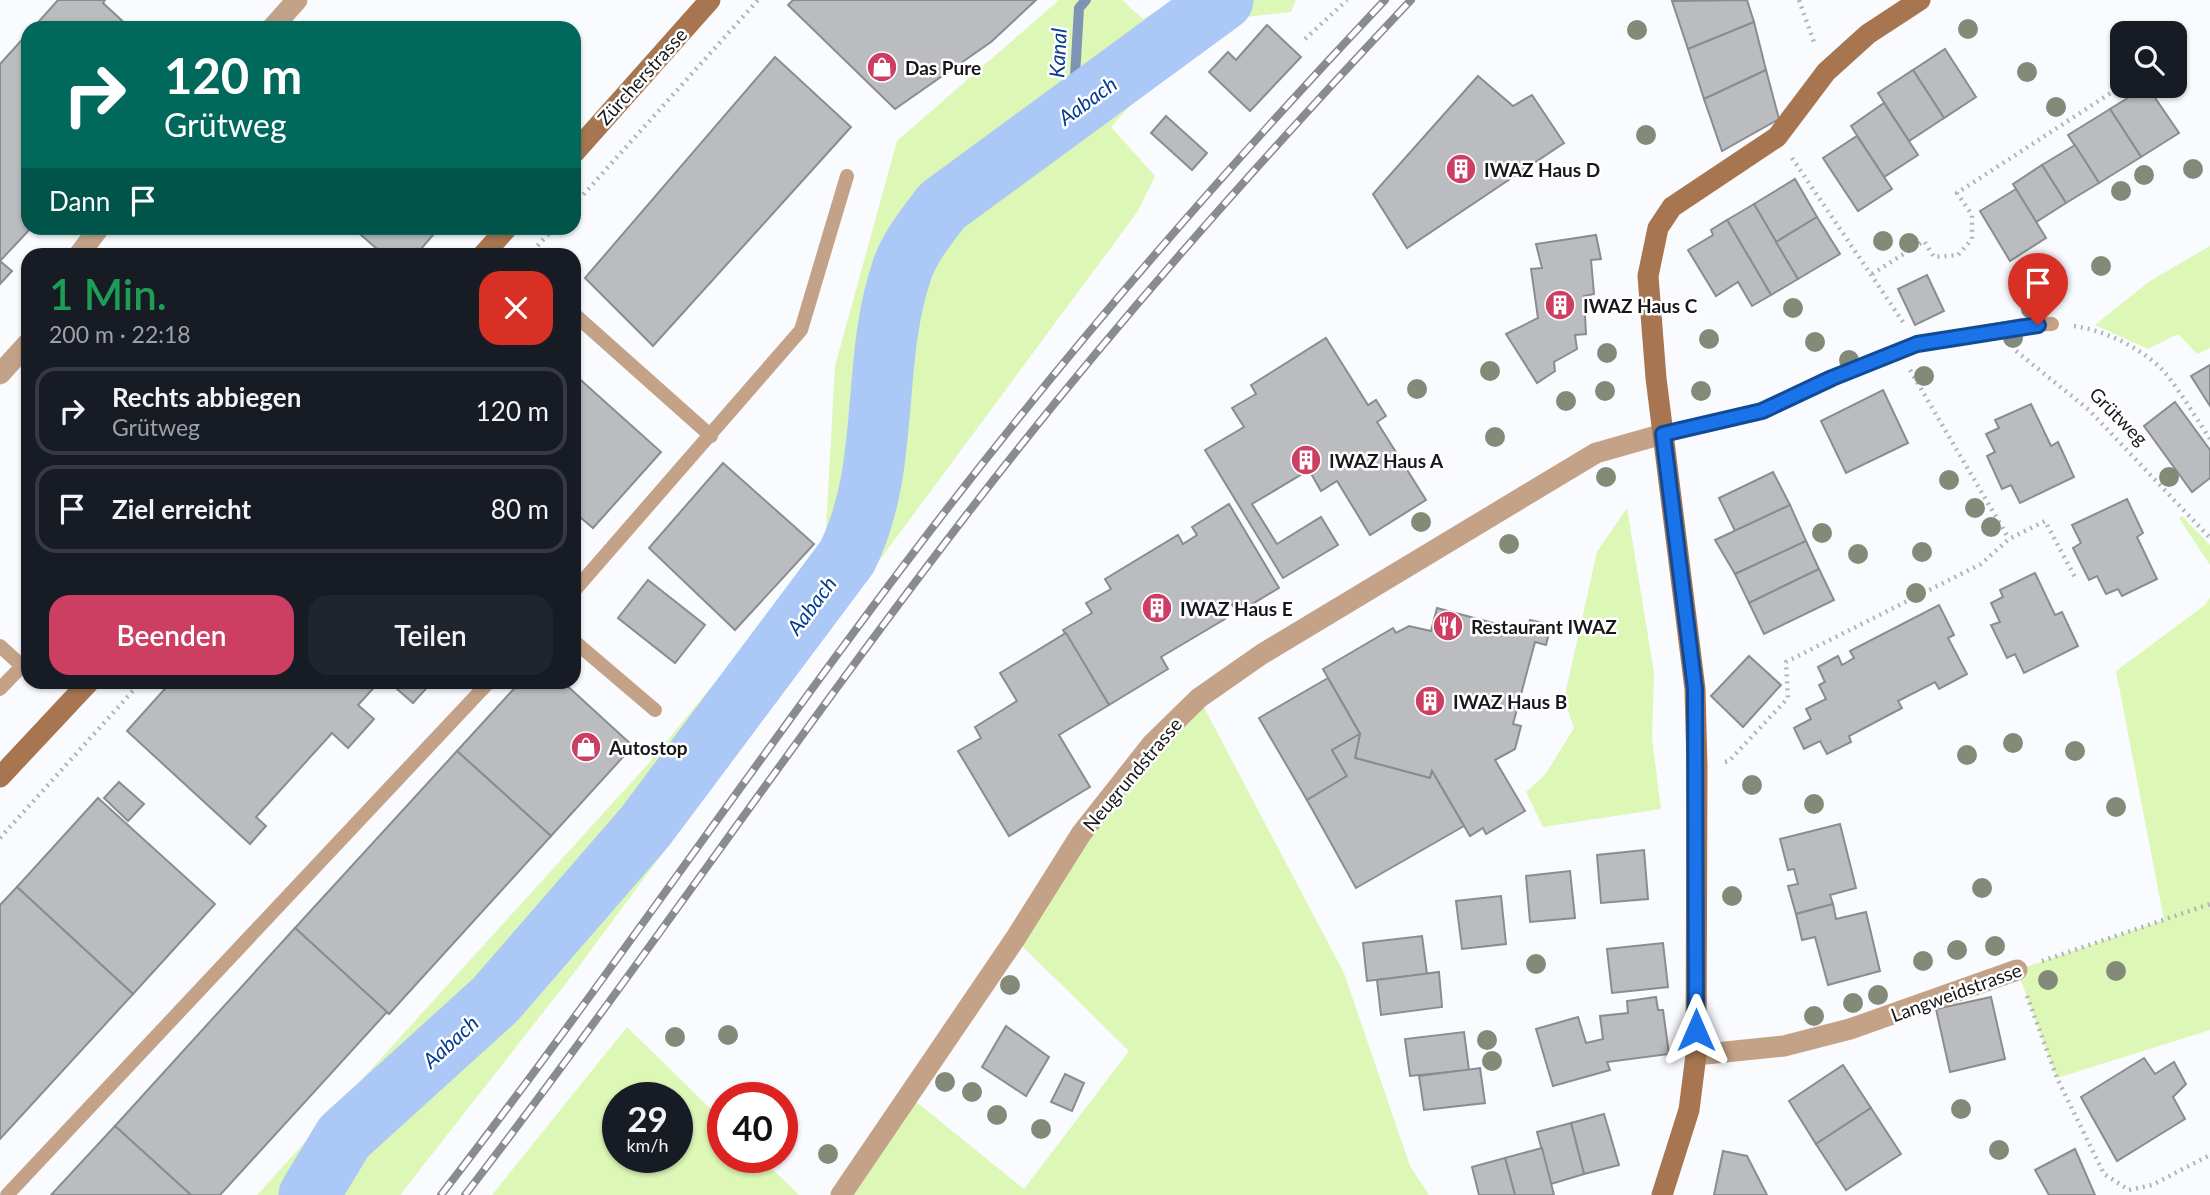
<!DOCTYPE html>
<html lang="de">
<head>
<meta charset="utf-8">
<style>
	body { margin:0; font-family:Lato,sans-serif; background:#20242c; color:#f1f3f6; height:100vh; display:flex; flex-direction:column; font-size:26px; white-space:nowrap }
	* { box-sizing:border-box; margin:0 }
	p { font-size:23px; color:#9ea1a6 }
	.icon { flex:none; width:38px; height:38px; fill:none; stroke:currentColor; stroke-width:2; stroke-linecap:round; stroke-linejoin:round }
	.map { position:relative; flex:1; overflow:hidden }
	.drawer { position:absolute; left:21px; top:248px; width:560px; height:441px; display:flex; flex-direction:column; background:#171b24; border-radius:21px; box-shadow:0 2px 5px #0004 }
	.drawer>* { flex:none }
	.hud { position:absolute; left:21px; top:21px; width:560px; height:214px; border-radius:21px; box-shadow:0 2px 5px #0004; background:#00695c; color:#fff; overflow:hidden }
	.controls { position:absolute; left:2110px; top:21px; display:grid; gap:14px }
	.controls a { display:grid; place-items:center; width:77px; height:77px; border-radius:14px; background:#171b24; box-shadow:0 2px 5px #0004; font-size:35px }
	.speed { position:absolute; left:602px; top:1082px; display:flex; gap:14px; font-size:35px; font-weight:700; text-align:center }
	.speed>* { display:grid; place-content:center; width:91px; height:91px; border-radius:50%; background:#171b24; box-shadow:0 2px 5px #0004; line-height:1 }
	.speed small { font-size:18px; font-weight:400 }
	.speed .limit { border:10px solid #d22; background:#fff; color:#111 }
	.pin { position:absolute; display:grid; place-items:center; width:60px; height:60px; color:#fff; margin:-72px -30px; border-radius:50% 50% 50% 0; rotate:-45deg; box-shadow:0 0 7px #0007 }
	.pin .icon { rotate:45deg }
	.me { position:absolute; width:77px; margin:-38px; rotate:0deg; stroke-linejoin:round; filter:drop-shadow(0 0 5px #0008) }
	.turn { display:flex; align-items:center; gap:24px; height:147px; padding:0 28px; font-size:32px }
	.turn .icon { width:91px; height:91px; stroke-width:2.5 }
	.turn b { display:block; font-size:49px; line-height:60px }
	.then { display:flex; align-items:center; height:66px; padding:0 28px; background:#0003; gap:14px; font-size:26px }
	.round { display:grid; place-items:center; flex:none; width:74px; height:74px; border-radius:21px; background:#20242c }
	.head { display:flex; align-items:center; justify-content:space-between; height:119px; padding:0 28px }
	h1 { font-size:42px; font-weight:600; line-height:52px; color:#1e9e55 }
	.button { display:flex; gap:14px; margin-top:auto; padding:14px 28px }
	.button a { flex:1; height:80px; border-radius:21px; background:#cd3e63; color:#fff; font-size:28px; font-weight:600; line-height:80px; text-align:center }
	.button a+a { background:#20242c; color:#f1f3f6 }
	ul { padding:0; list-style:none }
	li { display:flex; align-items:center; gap:21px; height:88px; margin:0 14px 10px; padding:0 14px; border:4px solid #363941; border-radius:21px }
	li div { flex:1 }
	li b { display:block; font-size:26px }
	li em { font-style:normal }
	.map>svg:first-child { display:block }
	.green { fill:#dcf7b6; fill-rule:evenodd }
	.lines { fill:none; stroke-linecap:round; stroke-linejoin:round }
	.stream { stroke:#7f93b4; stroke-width:10 }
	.river { stroke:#abc8f6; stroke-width:61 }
	.building { fill:#babcc0; stroke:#8a8c8f; stroke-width:2 }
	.path { stroke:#b3b4b7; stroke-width:4.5; stroke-dasharray:2 5; stroke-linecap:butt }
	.lane { stroke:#c4a288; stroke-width:14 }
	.street { stroke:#c4a288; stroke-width:21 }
	.secondary { stroke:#a77650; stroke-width:21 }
	.rail-casing { stroke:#8a8b8d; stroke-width:8 }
	.rail { stroke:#fff; stroke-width:5; stroke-dasharray:16; stroke-linecap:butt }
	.tree { fill:#838b78 }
	.route-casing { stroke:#114b97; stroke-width:18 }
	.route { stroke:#1a73e8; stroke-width:12 }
	.labels { text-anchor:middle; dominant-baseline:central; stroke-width:5; stroke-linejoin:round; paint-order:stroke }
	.poi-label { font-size:19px; font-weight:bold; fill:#18181a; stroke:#fff; text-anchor:start }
	.street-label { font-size:19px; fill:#18181a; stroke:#fff }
	.water-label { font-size:21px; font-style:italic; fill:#043c91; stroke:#fff }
</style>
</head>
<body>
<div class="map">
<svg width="2210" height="1195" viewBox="0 0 2210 1195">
	<rect width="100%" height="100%" fill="#f9fbfe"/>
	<g class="green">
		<polygon points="1059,0 1122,0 1143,19 1175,0 1296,0 1291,12 1244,17 1199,56 1179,51 1111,127 1155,176 1138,211 574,973 400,1195 257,1195 648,764 825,548 835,366 897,141"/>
		<polygon points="2210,246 2210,348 2197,354 2178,334 2148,349 2095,325 2150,281"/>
		<polygon points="1627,508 1654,673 1652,738 1661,809 1543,827 1526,792 1545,775 1574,728 1564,699 1597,552"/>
		<polygon points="2182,516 2210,545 2210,565 2179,518"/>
		<polygon points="2210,597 2210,1030 2057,1078 2017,970 2164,920 2116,671 2205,605"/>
		<polygon points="1199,698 1344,973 1410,1166 1429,1195 841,1195 909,1096 1024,1189 1129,1051 1015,939 1081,834"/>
		<path d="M627 1027 723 1121V1157H760L799 1195H492ZM618 1097H677V1157H618Z"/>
	</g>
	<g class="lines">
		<polyline class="stream" points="1073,110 1079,8 1086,0"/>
		<path class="river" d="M309 1195 344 1137 495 1000 645 827 847 557C892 466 870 363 902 270 910 246 927 226 942 206L1223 0"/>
	</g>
	<g class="building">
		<polygon points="58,0 105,0 103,3 130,28 33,28"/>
		<polygon points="793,0 1036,0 991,42 895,109 788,5"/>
		<polygon points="1747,0 1754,22 1688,49 1672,1"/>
		<polygon points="1754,22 1766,70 1704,99 1688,49"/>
		<polygon points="1267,25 1301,57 1250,111 1209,72 1228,52 1236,60"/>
		<polygon points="28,33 28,228 31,228 0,261 12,271 0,284 0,64"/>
		<polygon points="1945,49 1976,97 1944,118 1913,70"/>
		<polygon points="775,57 851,127 653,346 585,278"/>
		<polygon points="1766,70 1779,119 1722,151 1704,99"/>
		<polygon points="1913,70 1944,118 1909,141 1878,93"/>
		<polygon points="1478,76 1513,106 1532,95 1564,143 1407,248 1373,194"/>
		<polygon points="2147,86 2179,133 2141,157 2110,109"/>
		<polygon points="1884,103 1918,155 1884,177 1851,126"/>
		<polygon points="2110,109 2141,157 2099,183 2068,135"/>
		<polygon points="1166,116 1207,153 1192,170 1151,133"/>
		<polygon points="1857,136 1892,189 1858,211 1823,158"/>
		<polygon points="2075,145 2099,183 2066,203 2042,165"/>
		<polygon points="2042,165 2066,203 2036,222 2013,184"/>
		<polygon points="1795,179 1817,217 1776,242 1754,204"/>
		<polygon points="2016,189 2046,238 2010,261 1980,211"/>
		<polygon points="1754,204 1798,279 1771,295 1727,220"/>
		<polygon points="1817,217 1840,254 1798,279 1776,242"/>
		<polygon points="1727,220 1771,295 1752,306 1738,282 1716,296 1688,250 1713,235 1711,230"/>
		<polygon points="353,228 439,228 415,256 385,256"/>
		<polygon points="1596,235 1601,259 1591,260 1594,294 1584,296 1586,334 1575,335 1577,349 1554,362 1555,371 1537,383 1506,334 1538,318 1531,269 1542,268 1536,244"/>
		<polygon points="1927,275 1944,311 1915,325 1898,289"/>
		<polygon points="1326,338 1368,405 1376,400 1386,416 1377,422 1426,500 1370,535 1337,481 1321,491 1309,470 1252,504 1277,544 1321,517 1338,545 1283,578 1205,450 1244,427 1232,408 1256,394 1251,385"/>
		<polygon points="2210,365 2210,406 2191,376"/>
		<polygon points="574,374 661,452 593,528 574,512"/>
		<polygon points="1883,390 1908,443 1846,473 1821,421"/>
		<polygon points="2175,402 2210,450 2210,478 2192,492 2144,426"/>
		<polygon points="2031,404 2051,446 2058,442 2074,477 2020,503 2011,485 2002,489 1987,456 1995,452 1986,434 1999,428 1995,420"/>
		<polygon points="723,463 814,544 735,630 649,548"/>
		<polygon points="1773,472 1790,505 1735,531 1719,498"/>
		<polygon points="2127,499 2143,533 2137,537 2157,579 2122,596 2118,589 2106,594 2097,576 2089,580 2073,548 2081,543 2072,525"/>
		<polygon points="1229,504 1279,588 1237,613 1232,604 1220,611 1225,619 1161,657 1168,669 1109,705 1063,630 1092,613 1086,603 1111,589 1105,579 1178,535 1183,544 1197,535 1192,527"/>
		<polygon points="1790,505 1806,541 1735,574 1715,540"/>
		<polygon points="1806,541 1819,569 1749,603 1735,574"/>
		<polygon points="1819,569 1834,600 1764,634 1749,603"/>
		<polygon points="2035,573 2055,615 2062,612 2078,646 2024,673 2015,654 2007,658 1991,625 2000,622 1991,603 2003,597 2000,590"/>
		<polygon points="648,580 705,625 675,663 618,618"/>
		<polygon points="1939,605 1954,635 1948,638 1967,674 1939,689 1935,682 1898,701 1902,708 1849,736 1851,742 1827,754 1820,741 1804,749 1794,728 1811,719 1806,709 1826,699 1819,685 1825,682 1818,667 1838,656 1842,665 1854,658 1850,651"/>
		<polygon points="1437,608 1527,632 1530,620 1551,625 1546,645 1535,642 1513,724 1521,726 1515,749 1495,760 1525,811 1486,834 1483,828 1470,836 1432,771 1430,778 1355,758 1360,734 1323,669 1393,628 1396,633 1409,626 1431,631"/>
		<polygon points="1066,633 1109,705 1059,735 1090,787 1009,836 958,751 981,738 975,727 1017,701 1000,673"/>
		<polygon points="1749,656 1781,685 1743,727 1711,696"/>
		<polygon points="1328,678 1360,734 1332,750 1347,776 1307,800 1259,718"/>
		<polygon points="171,682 379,682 358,705 374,719 348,748 332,733 256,817 266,826 250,844 127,731"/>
		<polygon points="389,682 432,682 413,703"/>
		<polygon points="520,682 563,682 633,746 551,836 457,751"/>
		<polygon points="1360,734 1355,758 1430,778 1432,771 1464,826 1356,888 1307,800 1347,776 1332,750"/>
		<polygon points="457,751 551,836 389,1014 295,928"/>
		<polygon points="119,782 144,804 128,821 104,798"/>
		<polygon points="98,798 215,904 133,994 17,887"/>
		<polygon points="1840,824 1856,888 1830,895 1833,904 1796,914 1788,886 1798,884 1794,869 1788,870 1780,839"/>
		<polygon points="1644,850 1648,899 1601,903 1597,855"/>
		<polygon points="1570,871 1575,918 1530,922 1526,876"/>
		<polygon points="17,887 133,994 0,1139 0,905"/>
		<polygon points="1501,896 1506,944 1462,949 1456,901"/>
		<polygon points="1833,904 1836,919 1866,912 1880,971 1828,985 1815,937 1802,940 1796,914"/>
		<polygon points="295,928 387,1012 220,1195 191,1195 115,1126"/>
		<polygon points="1422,936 1427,974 1367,981 1363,943"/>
		<polygon points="1663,943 1668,987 1612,993 1607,949"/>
		<polygon points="1439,972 1442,1007 1381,1015 1377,980"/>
		<polygon points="1656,997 1658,1010 1663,1010 1669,1054 1607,1062 1610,1070 1553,1086 1536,1029 1578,1017 1586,1043 1603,1039 1600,1016 1628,1013 1627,1001"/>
		<polygon points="1991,997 2005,1059 1950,1072 1936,1009"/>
		<polygon points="1006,1026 1049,1057 1026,1096 982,1067"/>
		<polygon points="1464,1032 1469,1070 1410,1076 1405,1039"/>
		<polygon points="2144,1058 2155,1074 2174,1062 2186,1084 2173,1097 2185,1119 2117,1161 2081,1097"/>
		<polygon points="1843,1065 1871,1108 1816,1144 1789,1101"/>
		<polygon points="1480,1068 1485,1103 1424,1110 1419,1076"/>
		<polygon points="1065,1074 1084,1083 1072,1111 1051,1102"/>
		<polygon points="1871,1108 1901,1154 1846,1190 1816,1144"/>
		<polygon points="1604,1114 1619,1165 1584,1174 1571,1123"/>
		<polygon points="1571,1123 1584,1174 1551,1184 1537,1132"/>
		<polygon points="115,1126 191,1195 51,1195"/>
		<polygon points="1542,1148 1554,1195 1515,1195 1505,1158"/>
		<polygon points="2075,1149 2095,1195 2049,1195 2035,1170"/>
		<polygon points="1723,1151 1747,1156 1767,1195 1714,1195"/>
		<polygon points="1505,1158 1515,1195 1479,1195 1472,1167"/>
	</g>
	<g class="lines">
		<g class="path">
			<polyline points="1799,0 1815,45"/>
			<polyline points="1305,39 1347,0"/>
			<polyline points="1792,158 1905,325"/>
			<polyline points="574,205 758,0"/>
			<polyline points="528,256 554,228"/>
			<polyline points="1872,274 1924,241 1934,257 1958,255 1972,239 1972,215 1957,193 2123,85"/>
			<path d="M2074 326C2105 330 2146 350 2166 374 2182 394 2196 418 2210 439"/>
			<polyline points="2016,351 2089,410 2210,538"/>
			<polyline points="1910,370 2009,539"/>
			<polyline points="1725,762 1729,761 1788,698 1786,662 1981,564 2009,539 2045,521 2076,579"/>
			<polyline points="0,838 141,682"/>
			<polyline points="2042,961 2210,904"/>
			<polyline points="2027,996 2057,1078 2104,1174 2129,1190 2152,1185 2210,1155"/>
		</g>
		<g class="lane">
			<polyline points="574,314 711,436"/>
			<polyline points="1663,434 1762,411 1832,378 1917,344 2023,325 2052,324"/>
			<polyline points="574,591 801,330 847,176"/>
			<polyline points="574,641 655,710"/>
			<polyline points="0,646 22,666 0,689"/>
			<polyline points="7,1195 489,682"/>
		</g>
		<g class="street">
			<polyline points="272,28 297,0"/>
			<polyline points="78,256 99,228"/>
			<polyline points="0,374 28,343"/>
			<polyline points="1696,1055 1784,1046 1850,1029 2017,970"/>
			<polyline points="841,1195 1015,939 1081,834 1152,744 1199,698 1262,654 1596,453 1663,434"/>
		</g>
		<g class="secondary">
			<polyline points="574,153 710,0"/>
			<polyline points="482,256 507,228"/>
			<polyline points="0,777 89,682"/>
			<polyline points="1662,1195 1689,1110 1696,1055 1697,767 1695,689 1656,378 1648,276 1658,228 1672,207 1777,137 1826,72 1868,34 1920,0"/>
		</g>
		<g class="rail-casing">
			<g id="rail">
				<path d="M441 1195C616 969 775 731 950 505 1086 329 1232 162 1385 0"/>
				<path d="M465 1195C635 974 791 743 961 522 1101 339 1253 168 1411 0"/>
			</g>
		</g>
		<use href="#rail" class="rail"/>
	</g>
	<g class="tree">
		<circle cx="1968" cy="29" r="10"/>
		<circle cx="1637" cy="30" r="10"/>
		<circle cx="2027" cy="72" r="10"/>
		<circle cx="2056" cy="107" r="10"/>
		<circle cx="1646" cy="135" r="10"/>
		<circle cx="2193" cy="169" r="10"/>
		<circle cx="2144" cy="175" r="10"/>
		<circle cx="2121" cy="191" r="10"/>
		<circle cx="1883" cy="241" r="10"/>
		<circle cx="1909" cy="243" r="10"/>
		<circle cx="2101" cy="266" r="10"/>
		<circle cx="2056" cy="274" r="10"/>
		<circle cx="1793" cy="308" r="10"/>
		<circle cx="2031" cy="309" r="10"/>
		<circle cx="2013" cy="338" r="10"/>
		<circle cx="1709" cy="339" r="10"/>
		<circle cx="1815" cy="342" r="10"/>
		<circle cx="1607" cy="353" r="10"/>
		<circle cx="1849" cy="360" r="10"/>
		<circle cx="1490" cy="371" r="10"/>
		<circle cx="1924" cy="376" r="10"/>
		<circle cx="1417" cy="389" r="10"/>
		<circle cx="1605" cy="391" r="10"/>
		<circle cx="1701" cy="391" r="10"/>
		<circle cx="1566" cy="401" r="10"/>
		<circle cx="1495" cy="437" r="10"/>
		<circle cx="1606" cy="477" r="10"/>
		<circle cx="2169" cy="477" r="10"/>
		<circle cx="1949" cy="480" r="10"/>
		<circle cx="1975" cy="508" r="10"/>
		<circle cx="1421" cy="522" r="10"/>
		<circle cx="1991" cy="527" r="10"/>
		<circle cx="1822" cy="533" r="10"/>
		<circle cx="1509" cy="544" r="10"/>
		<circle cx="1922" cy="552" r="10"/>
		<circle cx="1858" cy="554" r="10"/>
		<circle cx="1916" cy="593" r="10"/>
		<circle cx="2013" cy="743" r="10"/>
		<circle cx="2075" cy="751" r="10"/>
		<circle cx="1967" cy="755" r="10"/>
		<circle cx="1752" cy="785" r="10"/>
		<circle cx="1814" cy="804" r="10"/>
		<circle cx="2116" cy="807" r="10"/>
		<circle cx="1982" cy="888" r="10"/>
		<circle cx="1732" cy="896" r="10"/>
		<circle cx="1995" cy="946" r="10"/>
		<circle cx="1957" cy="950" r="10"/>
		<circle cx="1923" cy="961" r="10"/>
		<circle cx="1536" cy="964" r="10"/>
		<circle cx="2116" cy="971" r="10"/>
		<circle cx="2048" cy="980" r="10"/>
		<circle cx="1010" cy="985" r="10"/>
		<circle cx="1878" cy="995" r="10"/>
		<circle cx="1853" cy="1003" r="10"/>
		<circle cx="1814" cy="1016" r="10"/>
		<circle cx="728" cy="1035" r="10"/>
		<circle cx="675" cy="1037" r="10"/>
		<circle cx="1487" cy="1040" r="10"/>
		<circle cx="1492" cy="1061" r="10"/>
		<circle cx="945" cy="1082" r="10"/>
		<circle cx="972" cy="1092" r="10"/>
		<circle cx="1961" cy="1109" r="10"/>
		<circle cx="997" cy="1115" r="10"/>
		<circle cx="1041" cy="1129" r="10"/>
		<circle cx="1999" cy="1150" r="10"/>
		<circle cx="828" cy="1154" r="10"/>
	</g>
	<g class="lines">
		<g class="route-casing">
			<polyline id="route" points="1696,1030 1695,689 1663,434 1762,411 1832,378 1917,344 2038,325"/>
		</g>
		<use href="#route" class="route"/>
	</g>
	<defs>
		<g id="shop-disc" transform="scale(1.575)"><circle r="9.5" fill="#cd3e63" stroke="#fff"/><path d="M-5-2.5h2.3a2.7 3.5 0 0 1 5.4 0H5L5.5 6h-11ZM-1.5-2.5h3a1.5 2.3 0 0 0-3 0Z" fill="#fff"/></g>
		<g id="building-disc" transform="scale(1.575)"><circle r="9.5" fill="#cd3e63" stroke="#fff"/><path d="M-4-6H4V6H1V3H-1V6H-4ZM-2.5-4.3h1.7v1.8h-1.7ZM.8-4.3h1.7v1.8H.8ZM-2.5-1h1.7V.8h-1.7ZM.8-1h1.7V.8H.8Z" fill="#fff"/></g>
		<g id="restaurant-disc" transform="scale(1.575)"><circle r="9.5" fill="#cd3e63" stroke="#fff"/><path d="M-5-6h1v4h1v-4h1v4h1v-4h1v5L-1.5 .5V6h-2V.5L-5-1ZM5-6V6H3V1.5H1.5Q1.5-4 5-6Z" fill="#fff"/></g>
	</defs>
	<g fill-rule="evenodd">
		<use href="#shop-disc" x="882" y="67"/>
		<use href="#building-disc" x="1461" y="169"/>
		<use href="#building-disc" x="1560" y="305"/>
		<use href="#building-disc" x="1306" y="460"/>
		<use href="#building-disc" x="1157" y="608"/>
		<use href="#restaurant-disc" x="1448" y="626"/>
		<use href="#building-disc" x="1430" y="701"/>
		<use href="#shop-disc" x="586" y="747"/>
	</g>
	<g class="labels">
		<g class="poi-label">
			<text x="905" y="67">Das Pure</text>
			<text x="1484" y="169">IWAZ Haus D</text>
			<text x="1583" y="305">IWAZ Haus C</text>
			<text x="1329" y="460">IWAZ Haus A</text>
			<text x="1180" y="608">IWAZ Haus E</text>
			<text x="1471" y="626">Restaurant IWAZ</text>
			<text x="1453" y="701">IWAZ Haus B</text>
			<text x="609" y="747">Autostop</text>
		</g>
		<g class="street-label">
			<text transform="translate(642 76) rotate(-48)">Zürcherstrasse</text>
			<text transform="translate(2119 416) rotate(45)">Grütweg</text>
			<text transform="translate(1132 774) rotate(-50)">Neugrundstrasse</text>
			<text transform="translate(1956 992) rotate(-20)">Langweidstrasse</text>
		</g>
		<g class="water-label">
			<text transform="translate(1057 53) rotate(-87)">Kanal</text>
			<text transform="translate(1087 100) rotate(-36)">Aabach</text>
			<text transform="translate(811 605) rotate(-53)">Aabach</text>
			<text transform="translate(450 1041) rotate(-42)">Aabach</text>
		</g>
	</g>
</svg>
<div class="controls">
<a><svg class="icon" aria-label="search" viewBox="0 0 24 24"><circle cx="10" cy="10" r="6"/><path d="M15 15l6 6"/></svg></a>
</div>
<div class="speed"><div>29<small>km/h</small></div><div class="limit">40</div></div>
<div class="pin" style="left:2038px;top:325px;background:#d93025"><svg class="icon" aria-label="arrive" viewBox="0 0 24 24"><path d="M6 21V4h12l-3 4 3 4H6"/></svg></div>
<svg class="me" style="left:1696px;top:1030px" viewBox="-20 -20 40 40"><path d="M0-17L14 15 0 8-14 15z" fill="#1a73e8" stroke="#fff" stroke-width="4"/></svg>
<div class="hud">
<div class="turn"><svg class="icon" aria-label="right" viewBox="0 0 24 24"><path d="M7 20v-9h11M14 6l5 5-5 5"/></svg><div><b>120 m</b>Grütweg</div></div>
<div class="then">Dann<svg class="icon" aria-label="arrive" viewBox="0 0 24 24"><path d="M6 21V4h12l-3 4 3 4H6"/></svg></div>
</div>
<section class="drawer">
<div class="head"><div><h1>1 Min.</h1><p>200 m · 22:18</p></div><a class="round" style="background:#d93025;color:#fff"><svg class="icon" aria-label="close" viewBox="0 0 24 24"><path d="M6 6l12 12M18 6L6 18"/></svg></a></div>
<ul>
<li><svg class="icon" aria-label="right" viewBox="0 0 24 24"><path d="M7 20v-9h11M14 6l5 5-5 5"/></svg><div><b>Rechts abbiegen</b><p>Grütweg</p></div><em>120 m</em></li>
<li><svg class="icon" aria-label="arrive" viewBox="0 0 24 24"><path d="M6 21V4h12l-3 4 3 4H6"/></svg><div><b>Ziel erreicht</b></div><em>80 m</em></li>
</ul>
<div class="button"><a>Beenden</a><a>Teilen</a></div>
</section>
</div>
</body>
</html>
